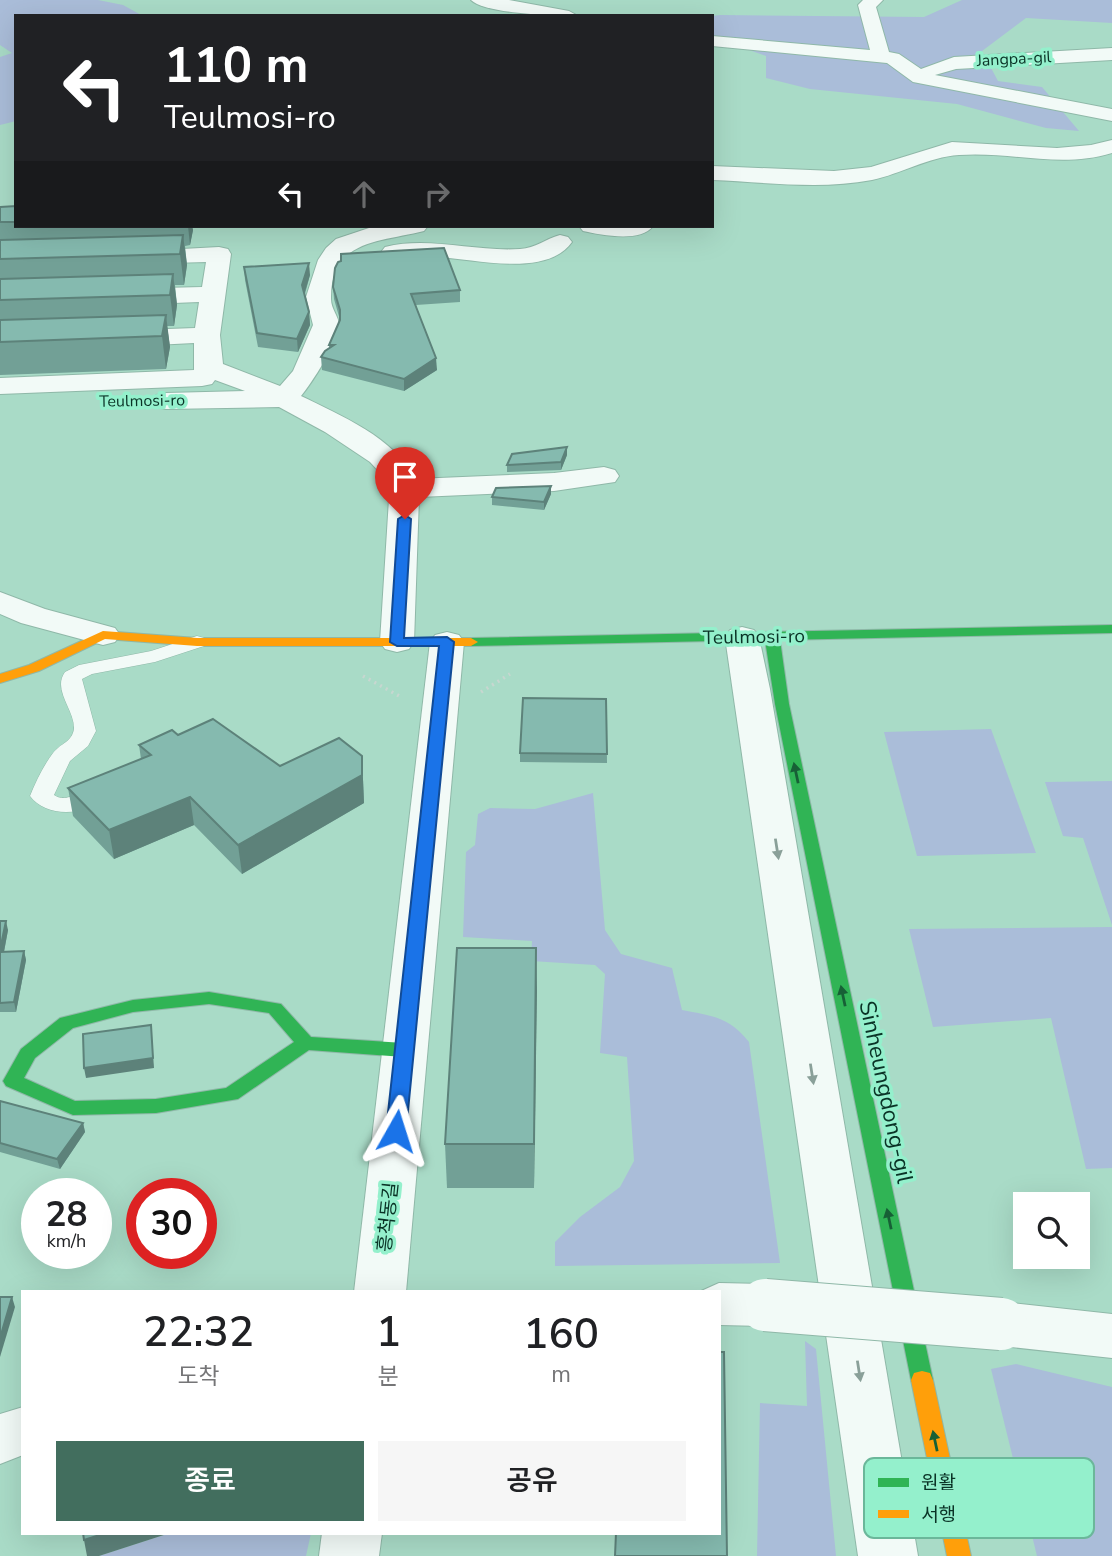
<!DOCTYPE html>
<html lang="ko">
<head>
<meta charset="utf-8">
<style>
	body { margin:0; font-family:"Nunito Sans","Noto Sans KR",sans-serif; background:#f6f6f6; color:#202124; height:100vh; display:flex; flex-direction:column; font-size:26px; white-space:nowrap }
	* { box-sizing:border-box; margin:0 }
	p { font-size:23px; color:#757577 }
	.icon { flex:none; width:38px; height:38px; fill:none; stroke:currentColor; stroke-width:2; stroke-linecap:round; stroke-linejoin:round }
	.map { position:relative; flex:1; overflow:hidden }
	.sheet { position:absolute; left:21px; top:1290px; width:700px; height:245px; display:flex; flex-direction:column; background:#fff; border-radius:0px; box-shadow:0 7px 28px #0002 }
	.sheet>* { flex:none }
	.guide { position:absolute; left:14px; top:14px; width:700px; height:214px; border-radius:0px; box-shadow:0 7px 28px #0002; background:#202124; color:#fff; overflow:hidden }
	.controls { position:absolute; left:1013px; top:1192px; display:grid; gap:14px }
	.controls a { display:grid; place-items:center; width:77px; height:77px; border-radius:0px; background:#fff; box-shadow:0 7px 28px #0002; font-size:35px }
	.speed { position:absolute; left:21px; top:1178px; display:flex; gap:14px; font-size:35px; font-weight:700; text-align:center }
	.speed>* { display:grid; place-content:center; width:91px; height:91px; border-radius:50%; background:#fff; box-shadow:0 7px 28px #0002; line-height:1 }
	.speed small { font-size:18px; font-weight:400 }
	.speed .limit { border:10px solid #d22; background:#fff; color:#111 }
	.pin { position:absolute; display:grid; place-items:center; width:60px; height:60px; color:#fff; margin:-72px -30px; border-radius:50% 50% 50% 0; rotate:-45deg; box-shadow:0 0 7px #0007 }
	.pin .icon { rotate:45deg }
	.me { position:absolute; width:77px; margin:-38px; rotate:6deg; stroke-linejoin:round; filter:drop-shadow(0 0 5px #0008) }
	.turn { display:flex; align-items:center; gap:24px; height:147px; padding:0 35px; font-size:32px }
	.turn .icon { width:91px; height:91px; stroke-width:2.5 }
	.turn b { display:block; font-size:49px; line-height:60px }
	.lanes { display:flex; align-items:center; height:66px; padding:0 35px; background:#0003; justify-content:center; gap:35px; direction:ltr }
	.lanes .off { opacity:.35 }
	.eta { display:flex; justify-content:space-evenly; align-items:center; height:119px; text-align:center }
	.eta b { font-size:42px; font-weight:600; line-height:49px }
	.primary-button { display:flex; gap:14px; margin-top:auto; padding:14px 35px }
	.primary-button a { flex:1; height:80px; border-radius:0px; background:#426e5e; color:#fff; font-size:28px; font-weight:600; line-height:80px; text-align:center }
	.primary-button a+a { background:#f6f6f6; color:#202124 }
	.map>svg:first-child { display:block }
	.green { fill:#aabdd9 }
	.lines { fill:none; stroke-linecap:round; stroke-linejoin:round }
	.lane-casing { stroke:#8fb8a8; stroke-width:1 }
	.street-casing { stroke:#8fb8a8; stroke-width:2 }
	.fast-casing { stroke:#8fb8a8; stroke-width:2 }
	.slow-casing { stroke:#8fb8a8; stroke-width:2 }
	.path { stroke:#c7d7d0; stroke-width:3.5; stroke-dasharray:2 4.5; stroke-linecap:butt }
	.lane { fill:#f2faf7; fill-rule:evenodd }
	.street { fill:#f2faf7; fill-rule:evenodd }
	.fast { fill:#30b455; fill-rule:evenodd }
	.slow { fill:#ff9f0a; fill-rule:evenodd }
	.street-bridge-casing { stroke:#8fb8a8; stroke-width:54; stroke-linecap:butt }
	.street-bridge { stroke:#f2faf7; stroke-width:52 }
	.wall { fill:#72a096 }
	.shaded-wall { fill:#5d827a }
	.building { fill:#85baaf; stroke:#5d827a; stroke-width:2 }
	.oneway { fill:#176036 }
	.oneway2 { fill:#8aa099 }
	.route { fill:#1a73e8; stroke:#114b97; stroke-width:2 }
	.labels { text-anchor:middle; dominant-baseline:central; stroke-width:7; stroke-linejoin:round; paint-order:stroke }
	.far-street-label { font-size:16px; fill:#0a3326; stroke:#94f0cc }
	.street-label { font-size:19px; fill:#0a3326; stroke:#94f0cc }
	.near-street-label { font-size:23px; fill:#0a3326; stroke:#94f0cc }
	.key { fill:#94f0cc; stroke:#6bb79a; stroke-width:2 }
	.key-label { font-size:19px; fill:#0a3326 }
</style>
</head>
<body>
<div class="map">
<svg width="1112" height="1556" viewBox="0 0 1112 1556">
	<rect width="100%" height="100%" fill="#a9dbc7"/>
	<g class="green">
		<polygon points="0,0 98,0 123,5 143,16 16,16 16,121 0,125 0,57 12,53 0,45"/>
		<polygon points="962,0 1112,0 1112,23 1026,18 982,51 998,81 1042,87 1079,131 1046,128 957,104 810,89 766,78 766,56 712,37 712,16 720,15 924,17"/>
		<polygon points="991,729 1036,853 917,856 884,732"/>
		<polygon points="1112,781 1112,925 1083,838 1063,836 1045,782"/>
		<path d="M593 793 605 930 621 954 672 968 682 1010C713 1016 729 1017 749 1042L780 1263 555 1266V1242L580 1217 620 1187 634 1161 627 1057 600 1053 605 974 595 965 531 961 532 941 463 937 466 852 475 845 478 814 490 808 535 809Z"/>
		<polygon points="1112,927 1112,1168 1086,1169 1051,1018 933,1027 909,929"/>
		<polygon points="805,1341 816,1349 836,1556 757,1556 760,1403 807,1406"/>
		<polygon points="1016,1364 1112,1387 1112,1556 1037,1556 991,1369"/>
		<polygon points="170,1533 311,1533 306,1556 99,1556"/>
	</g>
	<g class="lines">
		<g class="lane-casing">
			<path id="lane" d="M197 636 204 638 207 642 204 646 155 662 92 674 82 679 96 731 88 746 70 761 54 795C67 805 84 786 100 790L104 795C88 817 46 818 30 796 36 781 44 765 53 753 61 743 72 742 74 729 75 710 52 690 65 672L79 665 151 651Z"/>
		</g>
		<g class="street-casing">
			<g id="street">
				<path d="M471 0H509L569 11 578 16C557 16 485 14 471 0Z"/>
				<polygon points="863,0 883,0 876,7 889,52 899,54 921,69 954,57 1112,48 1112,60 956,69 935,75 1112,109 1112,121 913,82 887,63 712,46 712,36 870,50 858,5"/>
				<path d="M1112 140V153C1060 169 1011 151 959 155 928 157 901 174 872 180 820 190 765 182 712 180V166L834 171 871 167 952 142 1057 148 1091 145Z"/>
				<path d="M375 226H428L424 231C381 242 330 239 331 299 331 309 339 317 339 325 340 340 311 384 301 396 340 415 395 438 415 479L554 473 604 467 615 470 619 476 615 482 554 491 419 497 414 642 409 649 397 652 385 649 380 642 389 499 383 476 370 462 325 432 279 407 166 409 156 407 152 401 156 395 166 393 245 391 215 380 212 384 202 386 0 394V378L194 370V343L115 347 106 345 102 339 106 333 115 331 195 328 199 302 123 305 114 302 110 297 114 292 123 289 202 287 206 262 135 264 126 262 123 257 126 252 219 247 228 249 231 254 220 335 223 364 280 386 293 371 313 325 306 297 318 260 326 248 336 239Z"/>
				<path d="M579 226H653C641 243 601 235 583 231Z"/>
				<path d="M560 235 568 237 572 242C547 278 475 259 438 257 421 256 401 261 385 257L381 252 385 247C430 236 474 252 520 249 536 248 545 239 560 235Z"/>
				<polygon points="0,592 45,609 115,628 120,635 115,642 103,645 21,623 0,614"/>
				<polygon points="742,627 754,630 759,637 770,689 918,1556 858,1556 725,637 730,630"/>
				<polygon points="447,632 459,635 464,642 406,1292 354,1292 430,642 435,635"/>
				<polygon points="719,1283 765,1284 784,1290 792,1305 784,1320 765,1326 719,1325 719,1292 699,1292"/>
				<polygon points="1001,1302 1112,1314 1112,1358 1001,1346 982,1339 974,1324 982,1309"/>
				<polygon points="23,1407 23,1455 0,1464 0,1414"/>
				<polygon points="322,1533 382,1533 379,1556 319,1556"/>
			</g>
		</g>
		<g class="fast-casing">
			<g id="fast">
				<polygon points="1112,625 1112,633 780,640 789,704 933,1380 930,1387 922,1389 914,1387 911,1380 775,704 765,640 471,646 464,642 471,638"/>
				<path d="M209 992 281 1004 311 1037 404 1043 411 1045 413 1050 411 1055 404 1057 309 1050 238 1099 156 1113 73 1115 6 1086 3 1081 21 1049 60 1018 133 1000ZM209 1004 269 1013 294 1042 226 1088 156 1099 75 1101 24 1078 35 1058 73 1028 133 1012Z"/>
			</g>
		</g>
		<g class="slow-casing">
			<g id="slow">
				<polygon points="103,631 197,638 471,638 478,642 471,646 197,646 105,639 39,671 0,683 0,674 29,665"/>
				<polygon points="922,1371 930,1373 933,1380 971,1556 947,1556 911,1380 914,1373"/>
			</g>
		</g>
		<g class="path">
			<polyline points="363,676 401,697"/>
			<polyline points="481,692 510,674"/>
		</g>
		<use href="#lane" class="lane"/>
		<use href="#street" class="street"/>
		<use href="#fast" class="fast"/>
		<use href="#slow" class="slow"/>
		<g class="street-bridge-casing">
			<polyline id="street-bridge" points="765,1305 1001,1324"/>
		</g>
		<use href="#street-bridge" class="street-bridge"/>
	</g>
	<g class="wall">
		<polygon points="16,206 16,226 192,226 193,230 190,245 185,246 187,265 184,285 175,285 177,305 174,326 167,326 170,347 166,369 0,375 0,207"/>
		<polygon points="244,267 310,275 305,294 309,312 310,325 298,352 258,347 245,280"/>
		<polygon points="333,287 460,290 460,302 416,305 437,370 404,391 322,370 321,357 329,349 329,345 340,320 334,299"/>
		<polygon points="567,455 561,470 507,472 507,465"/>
		<polygon points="551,486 551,494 544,510 492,505 492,497"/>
		<polygon points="606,699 607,763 520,762 520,753"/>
		<polygon points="178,735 280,766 362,756 364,803 242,874 194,825 114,859 73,816 68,788 141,759 139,745"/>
		<polygon points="0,921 8,930 4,952 24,951 26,960 16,1012 0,1012"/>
		<polygon points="536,948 534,1188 447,1188 445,1144"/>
		<polygon points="0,1101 83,1123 85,1132 60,1169 0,1152"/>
	</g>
	<g class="shaded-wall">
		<polygon points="188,226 192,226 193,230 190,245"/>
		<polygon points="183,235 187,265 184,285 180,254"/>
		<polygon points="309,263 310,275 303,298 302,285"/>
		<polygon points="173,274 177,305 174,326 170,295"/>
		<polygon points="309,312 310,325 298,352 297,339"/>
		<polygon points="166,315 170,347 166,369 162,336"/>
		<polygon points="436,358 437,370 404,391 404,379"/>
		<polygon points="567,447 567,455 561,470 561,462"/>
		<polygon points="551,486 551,494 544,510 544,502"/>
		<polygon points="362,756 364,803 242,874 238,845"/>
		<polygon points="190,797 194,825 114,859 109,830"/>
		<polygon points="6,921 8,930 2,962 0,950"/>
		<polygon points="536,948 537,991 534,1188 534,1144"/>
		<polygon points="24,951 26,960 16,1012 14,1002"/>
		<polygon points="151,1025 154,1068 86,1078 84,1068"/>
		<polygon points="83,1123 85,1132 60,1169 57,1159"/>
		<polygon points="12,1297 15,1307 0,1357 0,1338"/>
		<polygon points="106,1533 170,1533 99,1556 87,1556 84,1540"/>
	</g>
	<g class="building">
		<polygon points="16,206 16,222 0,222 0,207"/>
		<polygon points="183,235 180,254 0,259 0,240"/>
		<polygon points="444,248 460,290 411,294 436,358 404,379 321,357 325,351 334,345 329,345 340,320 340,310 333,287 335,268 338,262 341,261 341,254"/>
		<polygon points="309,263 302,285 309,312 297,339 257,333 244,267"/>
		<polygon points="173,274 170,295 0,300 0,279"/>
		<polygon points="166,315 162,336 0,342 0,320"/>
		<polygon points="567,447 561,462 507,465 512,454"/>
		<polygon points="551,486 544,502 492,497 496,488"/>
		<polygon points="523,698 606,699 607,754 520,753"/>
		<polygon points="213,719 280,766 339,738 362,756 362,775 238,845 190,797 109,830 68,788 151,755 139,745 172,730 178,735"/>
		<polygon points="0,921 6,921 0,950"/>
		<polygon points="457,948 536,948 534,1144 445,1144"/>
		<polygon points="24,951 14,1002 0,1003 0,952"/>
		<polygon points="151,1025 153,1058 84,1068 83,1034"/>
		<polygon points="0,1101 83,1123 57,1159 0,1143"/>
		<polygon points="0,1297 12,1297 0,1338"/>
		<polygon points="719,1352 724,1352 727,1556 615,1556 616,1533 719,1533"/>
		<polygon points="83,1533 106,1533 84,1540"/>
	</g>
	<defs><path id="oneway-solid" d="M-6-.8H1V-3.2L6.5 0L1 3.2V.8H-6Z" transform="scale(1.75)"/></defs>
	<g class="oneway">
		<use href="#oneway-solid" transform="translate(796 773) rotate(-102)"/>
		<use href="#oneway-solid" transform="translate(843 996) rotate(-102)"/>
		<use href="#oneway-solid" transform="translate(889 1219) rotate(-102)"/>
		<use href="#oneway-solid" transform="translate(935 1441) rotate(-102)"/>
	</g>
	<g class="oneway2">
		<use href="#oneway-solid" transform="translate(777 849) rotate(81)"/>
		<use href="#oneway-solid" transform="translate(812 1074) rotate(81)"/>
		<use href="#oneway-solid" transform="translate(859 1371) rotate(81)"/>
	</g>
	<polygon class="route" points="405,515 411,519 404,638 447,637 454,642 406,1131 403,1136 396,1138 389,1136 386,1131 439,646 397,646 390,642 398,519"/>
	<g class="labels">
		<g class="far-street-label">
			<text transform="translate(1014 59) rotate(-3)">Jangpa-gil</text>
			<text transform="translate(142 401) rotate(-1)">Teulmosi-ro</text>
		</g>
		<g class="street-label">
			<text transform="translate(754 637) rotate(-1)">Teulmosi-ro</text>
			<text transform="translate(388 1217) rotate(-84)">흥척동길</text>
		</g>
		<g class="near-street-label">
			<text transform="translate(886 1092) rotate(78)">Sinheungdong-gil</text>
		</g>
	</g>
	<rect x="864" y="1458" width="230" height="80" rx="10" class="key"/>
	<rect x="878" y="1478" width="31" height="9" fill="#30b455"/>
	<rect x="878" y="1510" width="31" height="8" fill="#ff9f0a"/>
	<g class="key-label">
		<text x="921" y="1489">원활</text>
		<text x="921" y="1521">서행</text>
	</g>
</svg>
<div class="controls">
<a><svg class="icon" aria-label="search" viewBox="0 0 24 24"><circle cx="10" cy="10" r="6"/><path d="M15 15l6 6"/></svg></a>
</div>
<div class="speed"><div>28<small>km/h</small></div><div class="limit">30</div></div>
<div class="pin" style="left:405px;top:519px;background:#d93025"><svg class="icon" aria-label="arrive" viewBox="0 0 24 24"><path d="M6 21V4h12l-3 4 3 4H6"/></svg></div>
<svg class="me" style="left:396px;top:1131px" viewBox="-20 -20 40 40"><path d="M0-17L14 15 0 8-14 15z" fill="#1a73e8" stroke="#fff" stroke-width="4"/></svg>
<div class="guide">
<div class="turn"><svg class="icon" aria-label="left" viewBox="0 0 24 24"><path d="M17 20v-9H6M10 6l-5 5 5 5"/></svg><div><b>110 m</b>Teulmosi-ro</div></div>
<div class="lanes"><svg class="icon" aria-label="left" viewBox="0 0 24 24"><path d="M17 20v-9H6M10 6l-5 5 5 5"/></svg><svg class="icon off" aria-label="ahead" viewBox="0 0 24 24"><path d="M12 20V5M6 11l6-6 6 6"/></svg><svg class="icon off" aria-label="right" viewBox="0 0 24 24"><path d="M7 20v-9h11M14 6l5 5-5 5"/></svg></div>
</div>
<section class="sheet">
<div class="eta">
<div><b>22:32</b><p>도착</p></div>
<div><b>1</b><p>분</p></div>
<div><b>160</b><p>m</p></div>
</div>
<div class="primary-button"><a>종료</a><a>공유</a></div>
</section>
</div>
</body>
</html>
